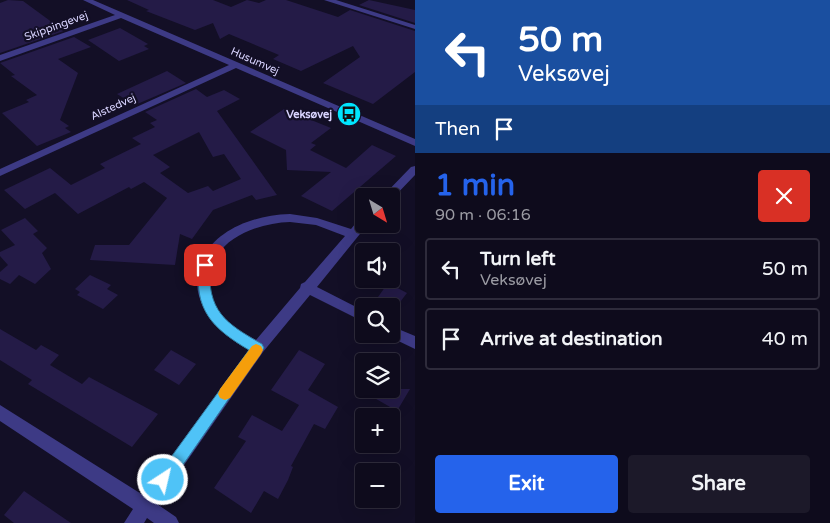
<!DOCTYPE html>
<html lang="en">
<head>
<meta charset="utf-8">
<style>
	body { margin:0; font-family:"Varela Round",sans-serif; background:#1c1929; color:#f1f3f6; height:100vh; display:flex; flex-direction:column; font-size:19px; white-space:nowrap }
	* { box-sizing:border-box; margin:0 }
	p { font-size:16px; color:#9b9ba3 }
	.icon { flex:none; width:28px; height:28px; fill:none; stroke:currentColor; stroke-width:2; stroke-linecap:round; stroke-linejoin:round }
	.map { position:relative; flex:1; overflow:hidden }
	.panel { display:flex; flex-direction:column; background:#0e0b1c; width:415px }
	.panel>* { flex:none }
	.top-card { background:#1a4fa0; color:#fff; overflow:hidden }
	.needle { width:32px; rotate:142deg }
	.tools { position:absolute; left:355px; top:188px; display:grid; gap:10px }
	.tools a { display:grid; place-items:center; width:45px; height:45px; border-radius:5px; background:#0e0b1c; box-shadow:0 5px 20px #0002,0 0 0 1px #2e2b3b; font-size:25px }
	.pin { position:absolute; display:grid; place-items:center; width:42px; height:42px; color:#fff; margin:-21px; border-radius:10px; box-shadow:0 2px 8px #0006 }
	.me { position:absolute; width:55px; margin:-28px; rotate:35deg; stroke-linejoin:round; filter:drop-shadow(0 0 4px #0008) }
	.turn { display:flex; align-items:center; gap:18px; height:105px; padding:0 20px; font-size:22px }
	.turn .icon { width:65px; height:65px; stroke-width:2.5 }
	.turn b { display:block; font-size:35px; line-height:42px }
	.then { display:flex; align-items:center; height:48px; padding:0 20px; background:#0003; gap:10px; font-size:19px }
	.round { display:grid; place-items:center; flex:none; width:52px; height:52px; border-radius:5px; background:#1c1929 }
	.headline { display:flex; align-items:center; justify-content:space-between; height:85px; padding:0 20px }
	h1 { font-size:30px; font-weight:700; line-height:38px; color:#2563eb }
	.action { display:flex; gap:10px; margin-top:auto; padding:10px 20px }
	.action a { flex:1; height:58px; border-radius:5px; background:#2563eb; color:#fff; font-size:20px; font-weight:700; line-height:58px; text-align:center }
	.action a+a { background:#1c1929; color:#f1f3f6 }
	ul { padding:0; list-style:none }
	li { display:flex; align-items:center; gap:15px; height:62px; margin:0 10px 8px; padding:0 10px; border:2px solid #2e2b3b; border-radius:5px }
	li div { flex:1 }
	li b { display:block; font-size:19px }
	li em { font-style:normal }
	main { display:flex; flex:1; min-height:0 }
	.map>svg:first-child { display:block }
	.building { fill:#241b47; fill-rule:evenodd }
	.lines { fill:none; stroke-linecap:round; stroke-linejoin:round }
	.minor { fill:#3d3a85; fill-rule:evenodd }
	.route { fill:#4fc3f7; stroke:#337fa1 }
	.slow { fill:#f59e0b }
	.labels { text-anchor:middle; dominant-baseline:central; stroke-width:4.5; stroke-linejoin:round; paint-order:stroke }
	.far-street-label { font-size:11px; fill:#d9d4ff; stroke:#130f26 }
	.far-poi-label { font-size:11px; font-weight:bold; fill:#d9d4ff; stroke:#130f26; text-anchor:end }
</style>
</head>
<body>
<main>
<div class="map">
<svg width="415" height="523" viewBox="0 0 415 523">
	<rect width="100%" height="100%" fill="#130f26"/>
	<g class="building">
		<polygon points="8,0 23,1 64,31 0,53 0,3"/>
		<polygon points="127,0 213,0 231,7 247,0 259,3 266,0 286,0 338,17 350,10 415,31 415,72 373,104 323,83 360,57 353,46 301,71 273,59 279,55 229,34 220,39 213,23 195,30 146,11 149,10"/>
		<polygon points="369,0 415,10 415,23 359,5"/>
		<polygon points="120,28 148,44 144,46 149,49 119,61 88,40"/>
		<polygon points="74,37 91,47 58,59 78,73 60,120 69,126 65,128 71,132 37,146 2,113 29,102 26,100 37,95 11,76 15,75 0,63"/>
		<polygon points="167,71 186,83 135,105 117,94"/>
		<path d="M196 89 207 97 224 90 240 99 217 111 277 195 256 200 252 195 213 210 192 239 180 234 175 265 90 260 95 245H129L167 198 144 182 131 189 129 187 78 214 55 193 25 209 4 190 50 168 71 185 105 168 100 164 141 144 132 138 155 127 150 123 157 120 145 112ZM199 132 213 157 224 154 241 179 213 191 208 186 188 193 160 173 170 167 153 155Z"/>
		<polygon points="284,109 331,128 311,143 316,145 310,150 346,168 372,145 396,156 332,211 301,196 331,172 287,170 286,150 250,132"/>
		<polygon points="25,218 38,231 33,234 47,248 42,253 51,269 35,284 19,275 10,284 0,279 0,272 8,265 0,256 0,252 15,245 1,230"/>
		<polygon points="90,275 111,285 107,289 118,295 103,309 77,295 80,292 75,289"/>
		<polygon points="388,283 407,293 397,306 378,297"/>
		<polygon points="0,329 36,350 41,345 59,355 50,365 82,384 89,377 158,414 132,447 28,384 32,380 0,360"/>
		<polygon points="171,350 196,364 179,385 154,370"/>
		<polygon points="299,350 325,364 308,390 338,407 325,429 314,424 291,466 293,467 288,480 278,499 264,491 251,513 214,488 246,441 238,437 252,415 282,431 299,405 271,390"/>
		<polygon points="359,389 410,389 397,411"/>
		<polygon points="24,491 71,523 14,523 4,515"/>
	</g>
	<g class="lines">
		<g class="minor">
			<polygon points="83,0 93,0 415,139 415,146 236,68 0,176 0,169 229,65 121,18 0,61 0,55 115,15"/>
			<polygon points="324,0 336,0 415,25 415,29"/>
			<polygon points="415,166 415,175 392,199 391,196 383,196 411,167"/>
			<path d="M290 214 317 218 351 229 360 218 364 217V224H368L317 287 364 311V322L310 295 263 352 157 504 176 517 179 523H154L147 518 144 523H124L133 509 0 421V405L143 495 249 350C157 298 197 217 290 214ZM290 222 316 225 345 236 305 282 301 284 300 288 256 340C243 333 229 325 219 312 213 304 210 293 210 283 208 241 256 223 290 222Z"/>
			<polygon points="391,326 415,336 415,349 386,335 391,334"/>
		</g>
	</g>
	<path class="route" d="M205 261 210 265C207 311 225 323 262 344L264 348 169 485 163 488 158 485 156 480 158 475 249 350C212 328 194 310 199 265Z"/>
	<polygon class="slow" points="256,344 261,346 263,350 261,354 230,398 225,400 220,398 218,394 220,389 252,346"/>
	<defs>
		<g id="bus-disc" transform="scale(1.25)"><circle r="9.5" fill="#00e5ff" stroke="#130f26"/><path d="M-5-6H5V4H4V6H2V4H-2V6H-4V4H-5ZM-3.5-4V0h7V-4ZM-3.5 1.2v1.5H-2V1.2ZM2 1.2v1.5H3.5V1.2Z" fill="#111"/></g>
	</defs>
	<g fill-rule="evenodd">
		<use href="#bus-disc" x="349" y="114"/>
	</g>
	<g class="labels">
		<g class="far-street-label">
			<text transform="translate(56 26) rotate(-20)">Skippingevej</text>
			<text transform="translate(255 61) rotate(24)">Husumvej</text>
			<text transform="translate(113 107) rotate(-25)">Alstedvej</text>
		</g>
		<g class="far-poi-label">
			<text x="332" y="114">Veksøvej</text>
		</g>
	</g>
</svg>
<div class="tools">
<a><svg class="needle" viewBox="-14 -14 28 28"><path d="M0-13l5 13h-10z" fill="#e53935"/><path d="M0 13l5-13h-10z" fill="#9b9ba3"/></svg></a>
<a><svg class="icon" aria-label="sound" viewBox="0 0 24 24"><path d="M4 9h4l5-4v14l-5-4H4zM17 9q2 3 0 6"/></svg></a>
<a><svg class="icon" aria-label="search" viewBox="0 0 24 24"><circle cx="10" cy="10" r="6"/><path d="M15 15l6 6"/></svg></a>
<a><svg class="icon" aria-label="layers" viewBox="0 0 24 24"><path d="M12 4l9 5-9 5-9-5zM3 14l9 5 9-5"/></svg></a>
<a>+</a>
<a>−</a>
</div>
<div class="pin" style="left:205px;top:265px;background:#d93025"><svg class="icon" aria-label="arrive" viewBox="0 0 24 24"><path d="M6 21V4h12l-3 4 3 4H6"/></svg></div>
<svg class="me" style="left:163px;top:480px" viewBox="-20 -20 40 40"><circle r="17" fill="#4fc3f7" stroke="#fff" stroke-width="3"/><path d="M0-11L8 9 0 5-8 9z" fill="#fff"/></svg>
</div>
<section class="panel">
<div class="top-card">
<div class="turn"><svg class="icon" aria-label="left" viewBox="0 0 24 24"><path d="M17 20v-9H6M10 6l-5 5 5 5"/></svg><div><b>50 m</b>Veksøvej</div></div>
<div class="then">Then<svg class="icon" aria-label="arrive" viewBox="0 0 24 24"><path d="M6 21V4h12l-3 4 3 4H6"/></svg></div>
</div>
<div class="headline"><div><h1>1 min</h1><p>90 m · 06:16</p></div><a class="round" style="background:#d93025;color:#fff"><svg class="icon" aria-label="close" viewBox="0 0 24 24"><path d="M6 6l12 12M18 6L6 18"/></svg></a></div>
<ul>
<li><svg class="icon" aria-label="left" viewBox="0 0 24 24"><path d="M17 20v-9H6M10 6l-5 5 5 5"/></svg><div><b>Turn left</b><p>Veksøvej</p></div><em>50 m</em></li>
<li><svg class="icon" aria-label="arrive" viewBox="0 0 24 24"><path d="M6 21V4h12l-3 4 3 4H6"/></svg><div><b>Arrive at destination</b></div><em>40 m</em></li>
</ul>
<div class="action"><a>Exit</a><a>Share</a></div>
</section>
</main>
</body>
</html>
